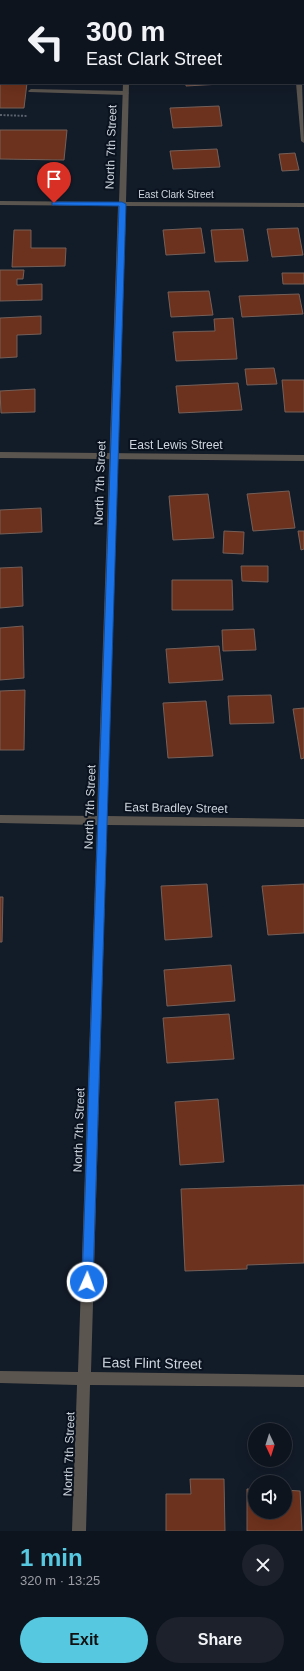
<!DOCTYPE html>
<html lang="en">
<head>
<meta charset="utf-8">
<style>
	body { margin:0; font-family:Arial,sans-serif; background:#1c212b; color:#f1f3f6; height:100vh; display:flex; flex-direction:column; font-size:15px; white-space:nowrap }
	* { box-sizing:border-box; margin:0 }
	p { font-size:13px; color:#9b9ea4 }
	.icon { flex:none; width:22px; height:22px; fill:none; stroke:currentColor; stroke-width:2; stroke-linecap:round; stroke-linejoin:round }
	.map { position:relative; height:1531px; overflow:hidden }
	.drawer { display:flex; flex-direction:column; background:#0e141e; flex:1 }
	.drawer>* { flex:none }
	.hud { position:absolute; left:0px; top:0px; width:304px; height:84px; box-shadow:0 4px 16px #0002,0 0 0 1px #2e333c; background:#0e141e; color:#f1f3f6; overflow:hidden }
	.needle { width:26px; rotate:176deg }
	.buttons { position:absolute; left:248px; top:1423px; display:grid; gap:8px }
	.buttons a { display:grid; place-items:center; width:44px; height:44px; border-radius:50%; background:#0e141e; box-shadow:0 4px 16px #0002,0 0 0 1px #2e333c; font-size:20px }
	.pin { position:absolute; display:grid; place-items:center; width:34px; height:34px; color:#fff; margin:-41px -17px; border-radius:50% 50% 50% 0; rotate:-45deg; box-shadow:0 0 4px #0007 }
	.pin .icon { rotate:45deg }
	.me { position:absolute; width:44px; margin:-22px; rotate:2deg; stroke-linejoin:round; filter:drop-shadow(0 0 3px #0008) }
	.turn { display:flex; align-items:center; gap:14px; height:84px; padding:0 20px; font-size:18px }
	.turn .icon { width:52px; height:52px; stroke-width:2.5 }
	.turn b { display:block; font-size:28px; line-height:34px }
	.round { display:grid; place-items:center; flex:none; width:42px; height:42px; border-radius:21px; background:#1c212b }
	.head { display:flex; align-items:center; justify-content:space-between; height:68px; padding:0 20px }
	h1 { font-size:24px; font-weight:600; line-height:30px; color:#56c9e1 }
	.button { display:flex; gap:8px; margin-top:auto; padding:8px 20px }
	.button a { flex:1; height:46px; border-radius:24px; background:#56c9e1; color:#111; font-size:16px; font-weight:600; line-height:46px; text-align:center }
	.button a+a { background:#1c212b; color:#f1f3f6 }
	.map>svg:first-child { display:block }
	.building { fill:#6d321d; stroke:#746059 }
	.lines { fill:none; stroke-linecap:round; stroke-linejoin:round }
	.path { stroke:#5b636f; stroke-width:2; stroke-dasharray:2 1.5; stroke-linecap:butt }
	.service { fill:#5b554f; fill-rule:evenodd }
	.minor { fill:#5b554f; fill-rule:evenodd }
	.tertiary { fill:#5b554f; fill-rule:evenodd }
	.route { fill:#1a73e8; stroke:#114b97 }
	.labels { text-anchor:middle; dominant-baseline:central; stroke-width:4; stroke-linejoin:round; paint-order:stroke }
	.far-street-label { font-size:10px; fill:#cfd6df; stroke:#09121e }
	.street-label { font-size:12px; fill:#cfd6df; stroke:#09121e }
	.near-street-label { font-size:14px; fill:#cfd6df; stroke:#09121e }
</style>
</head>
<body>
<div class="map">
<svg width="304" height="1531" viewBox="0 0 304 1531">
	<rect width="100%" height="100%" fill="#121b28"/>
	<g class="building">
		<polygon points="0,76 1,83 27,83 24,108 0,108"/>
		<polygon points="186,83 221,83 221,84 186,86"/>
		<polygon points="219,106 222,126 173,128 170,108"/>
		<polygon points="0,130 67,130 64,160 0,159"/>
		<polygon points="217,149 220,167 173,169 170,151"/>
		<polygon points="295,153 299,170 282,171 279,154"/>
		<polygon points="201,228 205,253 166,255 163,230"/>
		<polygon points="298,228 303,255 272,257 267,229"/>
		<polygon points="243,229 248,261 215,262 211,230"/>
		<polygon points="14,230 31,230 31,248 66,248 65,266 12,267"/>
		<polygon points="0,270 24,270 23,279 17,279 17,285 42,284 42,300 0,301"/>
		<polygon points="282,273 304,273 304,284 283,284"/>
		<polygon points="209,291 213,315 171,317 168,292"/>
		<polygon points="299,294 303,314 242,317 239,296"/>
		<polygon points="41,316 41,334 17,335 17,357 0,358 0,318"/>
		<polygon points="233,318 237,359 176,361 173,332 215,331 214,319"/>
		<polygon points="274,368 277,384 247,385 245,369"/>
		<polygon points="282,380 304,380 304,412 285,412"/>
		<polygon points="238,383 242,410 179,413 176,386"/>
		<polygon points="35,389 35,412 1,413 0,391"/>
		<polygon points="289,491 295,528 253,531 247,494"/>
		<polygon points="208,494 214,538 173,540 169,496"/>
		<polygon points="41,508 42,532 0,534 0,510"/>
		<polygon points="224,531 244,532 243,554 223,553"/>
		<polygon points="298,531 304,531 304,549 301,550"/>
		<polygon points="241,566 268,566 268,582 242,581"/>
		<polygon points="22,567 23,606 0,608 0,568"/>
		<polygon points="172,580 232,580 233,610 172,610"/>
		<polygon points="23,626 24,678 0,680 0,628"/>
		<polygon points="254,629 256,650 223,651 222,630"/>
		<polygon points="219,646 223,680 169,683 166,649"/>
		<polygon points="25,690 24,750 0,750 0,691"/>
		<polygon points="271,695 274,723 230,724 228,696"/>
		<polygon points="206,701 213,756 168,758 163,703"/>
		<polygon points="304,708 304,758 301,759 293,709"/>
		<polygon points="207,884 212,937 165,940 161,886"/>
		<polygon points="304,884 304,933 268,935 262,886"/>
		<polygon points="0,897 3,897 2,942 0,942"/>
		<polygon points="231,965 235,1001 167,1006 164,970"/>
		<polygon points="229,1014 234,1059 167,1063 163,1018"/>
		<polygon points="218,1099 224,1162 180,1165 175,1102"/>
		<polygon points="304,1185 304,1263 247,1265 247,1269 185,1271 181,1189"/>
		<polygon points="190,1479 224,1479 225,1531 166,1531 166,1494 191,1494"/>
		<polygon points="247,1489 255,1489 255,1512 285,1512 285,1490 300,1491 302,1531 247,1531"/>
	</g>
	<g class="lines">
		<polyline class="path" points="0,115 28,116"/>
		<g class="service">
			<polygon points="288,0 294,0 295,1 289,1"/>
			<polygon points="296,83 302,83 304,143 301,141"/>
			<polygon points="31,89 126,91 129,93 126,95 29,92 28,91"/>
		</g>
		<g class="minor">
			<rect x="126" y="0" width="6" height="1"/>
			<rect x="0" y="4" width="1" height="4"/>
			<rect x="303" y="6" width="1" height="4"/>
			<polygon points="123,83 129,83 126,202 304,203 304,207 126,206 107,816 304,819 304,827 107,825 91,1372 304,1375 304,1387 90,1385 86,1531 72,1531 77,1385 0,1383 0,1371 78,1372 97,825 0,823 0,815 97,816 118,206 0,205 0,201 119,202"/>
		</g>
		<polygon class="tertiary" points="0,452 304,455 304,461 0,458"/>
	</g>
	<polygon class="route" points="52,202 122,202 126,204 93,1282 91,1286 87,1288 83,1286 82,1282 119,206 54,205 52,205"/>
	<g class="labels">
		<g class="far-street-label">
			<text x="176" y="194">East Clark Street</text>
		</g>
		<g class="street-label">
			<text transform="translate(111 147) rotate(-88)">North 7th Street</text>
			<text x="176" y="445">East Lewis Street</text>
			<text transform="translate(100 483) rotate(-88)">North 7th Street</text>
			<text transform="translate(90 807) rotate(-88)">North 7th Street</text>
			<text transform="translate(176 808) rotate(1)">East Bradley Street</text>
			<text transform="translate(79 1130) rotate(-88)">North 7th Street</text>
			<text transform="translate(69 1454) rotate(-88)">North 7th Street</text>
		</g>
		<g class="near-street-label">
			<text transform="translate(152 1363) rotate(1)">East Flint Street</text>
		</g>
	</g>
</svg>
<div class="buttons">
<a><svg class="needle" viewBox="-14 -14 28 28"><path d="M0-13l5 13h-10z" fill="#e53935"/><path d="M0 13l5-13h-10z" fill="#9b9ea4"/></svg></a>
<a><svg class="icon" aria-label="sound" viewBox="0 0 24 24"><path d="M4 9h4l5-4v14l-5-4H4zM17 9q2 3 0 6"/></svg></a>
</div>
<div class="pin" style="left:54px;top:203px;background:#d93025"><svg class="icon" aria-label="arrive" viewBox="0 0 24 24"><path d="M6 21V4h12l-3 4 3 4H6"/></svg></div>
<svg class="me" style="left:87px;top:1282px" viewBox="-20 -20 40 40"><circle r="17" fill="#1a73e8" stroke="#fff" stroke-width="3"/><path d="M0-11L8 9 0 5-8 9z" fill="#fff"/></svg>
<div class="hud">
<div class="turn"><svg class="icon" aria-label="left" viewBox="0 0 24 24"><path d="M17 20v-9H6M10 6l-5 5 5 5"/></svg><div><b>300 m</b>East Clark Street</div></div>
</div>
</div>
<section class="drawer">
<div class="head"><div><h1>1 min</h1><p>320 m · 13:25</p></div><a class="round"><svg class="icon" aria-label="close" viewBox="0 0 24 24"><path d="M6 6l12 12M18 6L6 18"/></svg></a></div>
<div class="button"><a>Exit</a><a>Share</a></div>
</section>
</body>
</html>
